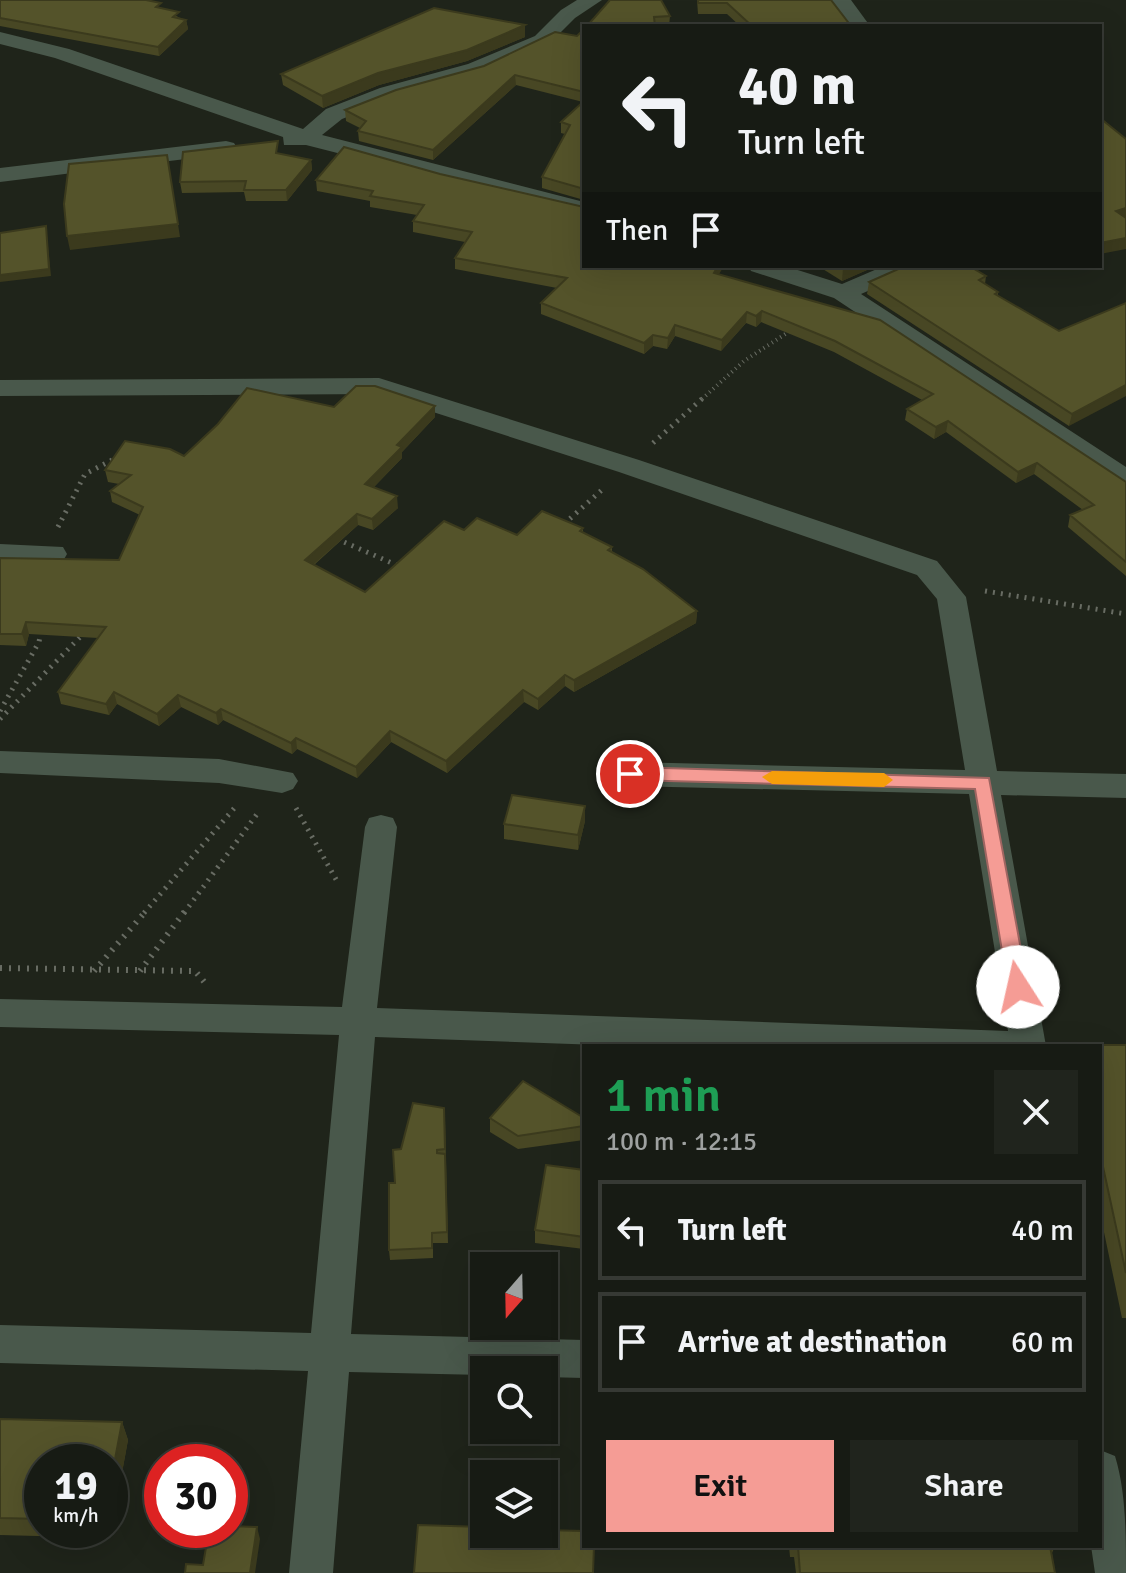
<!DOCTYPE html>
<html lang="en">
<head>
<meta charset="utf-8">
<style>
	body { margin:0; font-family:Signika,sans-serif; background:#20241d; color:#f1f3f6; height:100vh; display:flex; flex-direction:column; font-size:30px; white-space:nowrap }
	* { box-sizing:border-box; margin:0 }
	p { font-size:26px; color:#9ea1a0 }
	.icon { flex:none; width:44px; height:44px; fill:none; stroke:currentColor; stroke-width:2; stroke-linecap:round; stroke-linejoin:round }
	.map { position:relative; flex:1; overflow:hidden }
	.drawer { position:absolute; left:582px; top:1044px; width:520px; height:504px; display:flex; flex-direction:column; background:#171b14; border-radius:0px; box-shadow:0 8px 32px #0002,0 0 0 2px #363934 }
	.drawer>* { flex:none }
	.guide { position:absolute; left:582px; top:24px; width:520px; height:244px; border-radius:0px; box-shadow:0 8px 32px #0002,0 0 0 2px #363934; background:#171b14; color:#f1f3f6; overflow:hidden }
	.needle { width:52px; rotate:200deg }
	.controls { position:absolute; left:470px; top:1252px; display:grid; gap:16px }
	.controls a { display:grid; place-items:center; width:88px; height:88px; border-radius:0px; background:#171b14; box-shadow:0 8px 32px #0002,0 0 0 2px #363934; font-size:40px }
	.speed { position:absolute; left:24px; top:1444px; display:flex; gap:16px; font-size:40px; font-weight:700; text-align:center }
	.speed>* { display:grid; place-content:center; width:104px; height:104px; border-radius:50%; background:#171b14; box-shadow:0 8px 32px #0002,0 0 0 2px #363934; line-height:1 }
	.speed small { font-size:20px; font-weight:400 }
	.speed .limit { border:12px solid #d22; background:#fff; color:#111 }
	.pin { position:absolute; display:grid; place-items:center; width:68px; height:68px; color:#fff; margin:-34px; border:4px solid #fff; border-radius:50%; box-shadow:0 2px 8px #0007 }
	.me { position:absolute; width:88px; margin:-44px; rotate:350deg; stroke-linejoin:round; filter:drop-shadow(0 0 6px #0008) }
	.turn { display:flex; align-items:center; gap:28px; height:168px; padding:0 24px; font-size:36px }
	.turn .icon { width:104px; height:104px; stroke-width:2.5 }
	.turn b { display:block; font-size:56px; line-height:68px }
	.then { display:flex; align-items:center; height:76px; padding:0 24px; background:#0003; gap:16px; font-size:30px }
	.round { display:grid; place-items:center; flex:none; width:84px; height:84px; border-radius:0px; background:#20241d }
	.summary { display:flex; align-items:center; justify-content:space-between; height:136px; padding:0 24px }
	h1 { font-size:48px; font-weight:600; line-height:60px; color:#1e9e55 }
	.cta { display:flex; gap:16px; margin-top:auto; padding:16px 24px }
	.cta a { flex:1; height:92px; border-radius:0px; background:#f59c95; color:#111; font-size:32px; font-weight:600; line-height:92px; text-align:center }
	.cta a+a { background:#20241d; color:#f1f3f6 }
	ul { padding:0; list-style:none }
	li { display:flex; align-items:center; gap:24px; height:100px; margin:0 16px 12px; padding:0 8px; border:4px solid #363934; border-radius:0px }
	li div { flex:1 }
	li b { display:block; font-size:30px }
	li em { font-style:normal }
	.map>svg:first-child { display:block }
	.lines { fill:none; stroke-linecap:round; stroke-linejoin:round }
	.path-far2 { stroke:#686c63; stroke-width:4; stroke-dasharray:1 4; stroke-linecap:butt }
	.path-far1 { stroke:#686c63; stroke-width:5; stroke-dasharray:2 6; stroke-linecap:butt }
	.path { stroke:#686c63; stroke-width:6; stroke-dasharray:2 7; stroke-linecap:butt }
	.minor { fill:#49584b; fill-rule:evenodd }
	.wall { fill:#484724; fill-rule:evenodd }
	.shaded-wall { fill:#3b3a1d }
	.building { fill:#54532a; stroke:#3b3a1d; stroke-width:2 }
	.route { fill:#f59c95; stroke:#9f6561; stroke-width:2 }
	.slow { fill:#f59e0b }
</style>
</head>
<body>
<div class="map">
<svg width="1126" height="1573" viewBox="0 0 1126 1573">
	<rect width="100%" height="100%" fill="#1f241a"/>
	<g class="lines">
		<polyline class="path-far2" points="702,399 744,361 790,331"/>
		<g class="path-far1">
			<polyline points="653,443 704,397"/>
			<polyline points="564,524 604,488"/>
			<polyline points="58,527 85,474 116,458"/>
			<polyline points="337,539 401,567"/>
			<polyline points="985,591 1126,614"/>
			<polyline points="0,711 39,642 41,631"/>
			<polyline points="0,719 83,634"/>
			<polyline points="296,808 338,883"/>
			<polyline points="144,913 237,805"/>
			<polyline points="184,913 260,810"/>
		</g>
		<g class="path">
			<polyline points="0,968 195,971 206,984"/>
			<polyline points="94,971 146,911"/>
			<polyline points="140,971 185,911"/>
		</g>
		<g class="minor">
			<polygon points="577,0 602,0 575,18 549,44 484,74 396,98 342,119 322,135 584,202 584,216 306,145 284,145 283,137 55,58 0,44 0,32 69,49 303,129 326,109 380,88 468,64 535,36 561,10"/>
			<polygon points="831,0 851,0 870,26 849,26"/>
			<polygon points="226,141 234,143 237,148 234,153 0,182 0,168"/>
			<polygon points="748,266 785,266 842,284 884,266 916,266 913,271 861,294 1126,467 1126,488 1116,485 834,298 751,271"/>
			<polygon points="379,378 639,460 937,561 966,597 997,771 1126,774 1126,798 1001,795 1046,1046 628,1046 375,1037 351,1334 584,1340 584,1378 544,1377 544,1370 484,1370 484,1375 349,1372 333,1573 289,1573 308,1371 0,1363 0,1325 311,1333 339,1035 0,1027 0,999 342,1007 365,827 369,818 381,815 393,818 397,827 377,1008 1008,1031 969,794 630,786 619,782 614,774 619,766 630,762 965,770 937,599 917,575 619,472 377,394 0,396 0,380"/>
			<polygon points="0,544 63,547 67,554 63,561 53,563 0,562"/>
			<polygon points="0,751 219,759 293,773 298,781 293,789 282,793 219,783 0,773"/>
			<path d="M1100 1450 1115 1456C1126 1492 1126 1534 1126 1573H1095L1091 1546H1100Z"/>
		</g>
	</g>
	<g class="wall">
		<polygon points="0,0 162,8 180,18 186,20 188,29 159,56 0,26"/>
		<polygon points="610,0 670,16 669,26 587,26"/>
		<polygon points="697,0 831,0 851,26 740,26 727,14 698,14"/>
		<polygon points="525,25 525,37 467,61 379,85 323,108 283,85 281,74"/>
		<polygon points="584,29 584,200 542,188 542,177 565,134 561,133 561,122 583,102 516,85 433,160 359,141 358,131 360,128 346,121 345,110 577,36"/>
		<polygon points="279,154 311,160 312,170 287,201 246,201 244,192 182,193 180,182"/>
		<polygon points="440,174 719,274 1126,482 1126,576 1068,527 1070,515 1083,510 1034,474 1016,483 946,432 934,439 905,420 907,409 922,400 834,352 761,322 756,327 746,323 721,351 675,336 667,349 653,346 644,354 541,314 541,303 557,288 455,269 455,258 465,242 413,232 413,221 417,215 370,207 370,201 317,191 316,180"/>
		<polygon points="818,266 876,266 842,281"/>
		<polygon points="986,276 985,284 998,292 998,296 1059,331 1126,303 1069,426 867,294 869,282"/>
		<polygon points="435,406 435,417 402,452 402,458 374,487 398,508 373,530 358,525 314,565 365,592 464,530 517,535 583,528 583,533 612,547 612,552 697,611 696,623 574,692 565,686 538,710 524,702 447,773 391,742 357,778 297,749 292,754 223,720 218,725 181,707 159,726 117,704 109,715 61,704 58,692 98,638 29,634 26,646 0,645 0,558 119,560 140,515 112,502 110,491 119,484 108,482 105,470 184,456 334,407"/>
		<polygon points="585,821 578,850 504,839 504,824"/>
		<polygon points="1077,1045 1126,1045 1126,1318 1122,1318 1100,1213 1100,1046 1076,1046"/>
		<polygon points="490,1118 584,1118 584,1140 518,1149 490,1132"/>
		<polygon points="445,1119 448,1243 433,1243 433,1258 390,1260 389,1250 395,1183 401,1149"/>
		<polygon points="584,1170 584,1249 535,1243 535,1230"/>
		<path d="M0 1419 122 1422 128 1440 110 1538 0 1535ZM42 1462H110V1530H42Z"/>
		<polygon points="789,1546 1055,1546 1052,1553 1055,1573 796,1573 794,1557 790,1557"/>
	</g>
	<g class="shaded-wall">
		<polygon points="186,20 188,29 159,56 158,47"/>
		<polygon points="525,25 525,37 467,61 379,85 323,108 322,96 378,73"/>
		<polygon points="515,75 516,85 433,160 433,150"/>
		<polygon points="311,160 312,170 287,201 286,190"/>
		<polygon points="1126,208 1126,219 1116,211"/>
		<polygon points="178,224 180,237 70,250 67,236"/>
		<polygon points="46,226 51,276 0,282 0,275"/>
		<polygon points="1126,238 1126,249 1100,254 1100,243"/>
		<polygon points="718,266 724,266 713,284 714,273"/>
		<polygon points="849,266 876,266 842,281 843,268"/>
		<polygon points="762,311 761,322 756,327 756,316"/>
		<polygon points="747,312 746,323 721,351 722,340"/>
		<polygon points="675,325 675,336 667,349 668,338"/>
		<polygon points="653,335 653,346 644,354 644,343"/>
		<polygon points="1126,385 1126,396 1069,426 1072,414"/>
		<polygon points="435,406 435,417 402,452 402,458 366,495 365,484 397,445"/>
		<polygon points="948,421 946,432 934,439 936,427"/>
		<polygon points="1037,463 1034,474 1016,483 1018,472"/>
		<polygon points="397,496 398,508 373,530 372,519"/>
		<polygon points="357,514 358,525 306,571 305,560"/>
		<polygon points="697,611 696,623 574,692 574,680"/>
		<polygon points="26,622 29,634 26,646 22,634"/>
		<polygon points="565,675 565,686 538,710 538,699"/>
		<polygon points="523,690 524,702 447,773 446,761"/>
		<polygon points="114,692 117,704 109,715 106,704"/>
		<polygon points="178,695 181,707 159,726 157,714"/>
		<polygon points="221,709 223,720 218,725 216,713"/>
		<polygon points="390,731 391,742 357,778 356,767"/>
		<polygon points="296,738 297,749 292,754 291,743"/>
		<polygon points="585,806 585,821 578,850 578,835"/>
		<polygon points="122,1422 128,1440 110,1538 107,1530 110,1530 110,1486"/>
		<polygon points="257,1527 260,1539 255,1573 250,1573"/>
	</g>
	<g class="building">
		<polygon points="0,0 146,0 161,3 156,7 179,12 173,17 186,20 158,47 0,18"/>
		<polygon points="610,0 661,0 670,16 654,17 655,26 587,26"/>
		<polygon points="698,0 831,0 851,26 752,26 727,3 698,3"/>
		<polygon points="434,8 525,25 467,50 378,73 322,96 281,74"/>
		<polygon points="584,29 584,92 515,75 433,150 358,131 366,121 345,110 396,90 484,66 555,32 577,36"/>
		<polygon points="584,101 584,189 542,177 570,125 561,122"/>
		<polygon points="1100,118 1126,139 1126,208 1116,211 1126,218 1126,238 1100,243"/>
		<polygon points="278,141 276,153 311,160 286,190 244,190 246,181 180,182 183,152"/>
		<polygon points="344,147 440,174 584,207 584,266 718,266 714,273 880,320 1126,482 1126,562 1070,515 1094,505 1037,463 1018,472 948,421 936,427 907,409 933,394 835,341 762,311 756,316 747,312 722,340 675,325 668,338 653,335 644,343 541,303 567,278 455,258 472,232 413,221 424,205 370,196 373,191 316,180"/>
		<polygon points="167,155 178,224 67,236 64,204 69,164"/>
		<polygon points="46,226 49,269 0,275 0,233"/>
		<polygon points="905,266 969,266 986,276 979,280 998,292 995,294 1059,331 1126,303 1126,385 1072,414 869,282"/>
		<polygon points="356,386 375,386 435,406 397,445 402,447 365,484 397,496 372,519 357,514 305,560 365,592 444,521 464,530 477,518 517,535 542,511 583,528 580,531 612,547 608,550 643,569 697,611 574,680 565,675 538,699 523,690 446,761 390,731 356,767 296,738 291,743 221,709 216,713 178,695 157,714 114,692 106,704 58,692 106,627 26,622 22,634 0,634 0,558 119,560 143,507 110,491 131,475 105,470 125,441 170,449 184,456 218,424 247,388 334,407"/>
		<polygon points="512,795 585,806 578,835 504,824"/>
		<polygon points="1077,1045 1126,1045 1126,1273 1100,1153 1100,1046 1077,1046"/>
		<polygon points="523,1081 584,1118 584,1126 518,1136 490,1118"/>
		<polygon points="413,1103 444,1108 445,1149 437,1150 437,1153 445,1154 447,1232 432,1233 432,1248 389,1250 389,1183 395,1183 393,1150 401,1149"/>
		<polygon points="546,1165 584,1170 584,1237 535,1230"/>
		<polygon points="0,1419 122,1422 110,1486 110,1462 42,1462 42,1519 0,1518"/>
		<polygon points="418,1525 484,1527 484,1534 544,1534 544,1530 584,1531 584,1546 594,1546 593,1573 414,1573"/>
		<polygon points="230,1526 257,1527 250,1573 185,1573 186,1564 203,1565 209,1530 230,1530"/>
		<polygon points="798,1546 1050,1546 1055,1573 800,1573"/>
	</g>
	<polygon class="route" points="630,767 989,778 1028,987 1025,993 1011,993 1008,987 975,789 630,780 621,774"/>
	<polygon class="slow" points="772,771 884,773 893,780 884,787 772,784 762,777"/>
</svg>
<div class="controls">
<a><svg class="needle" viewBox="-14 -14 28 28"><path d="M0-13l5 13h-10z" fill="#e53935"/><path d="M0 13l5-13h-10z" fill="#9ea1a0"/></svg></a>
<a><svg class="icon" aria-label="search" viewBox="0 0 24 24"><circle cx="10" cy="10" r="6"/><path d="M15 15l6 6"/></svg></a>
<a><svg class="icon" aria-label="layers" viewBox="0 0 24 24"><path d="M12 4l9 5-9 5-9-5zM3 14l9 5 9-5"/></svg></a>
</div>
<div class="speed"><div>19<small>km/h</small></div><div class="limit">30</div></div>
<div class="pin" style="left:630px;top:774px;background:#d93025"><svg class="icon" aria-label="arrive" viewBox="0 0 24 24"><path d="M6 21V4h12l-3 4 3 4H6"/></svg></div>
<svg class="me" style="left:1018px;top:987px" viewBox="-20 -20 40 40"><circle r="19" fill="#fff"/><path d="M0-13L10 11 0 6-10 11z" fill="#f59c95"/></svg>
<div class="guide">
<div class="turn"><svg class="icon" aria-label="left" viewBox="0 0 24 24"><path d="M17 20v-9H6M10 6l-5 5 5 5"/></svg><div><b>40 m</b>Turn left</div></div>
<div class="then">Then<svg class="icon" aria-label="arrive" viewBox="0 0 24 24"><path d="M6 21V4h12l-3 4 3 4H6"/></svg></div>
</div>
<section class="drawer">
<div class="summary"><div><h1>1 min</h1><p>100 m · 12:15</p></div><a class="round"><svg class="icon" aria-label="close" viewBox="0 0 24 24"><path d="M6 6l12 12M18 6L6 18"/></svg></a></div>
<ul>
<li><svg class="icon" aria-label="left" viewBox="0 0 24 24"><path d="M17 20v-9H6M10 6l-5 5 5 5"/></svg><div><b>Turn left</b></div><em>40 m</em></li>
<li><svg class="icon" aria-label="arrive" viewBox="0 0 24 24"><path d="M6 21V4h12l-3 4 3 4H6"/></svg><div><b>Arrive at destination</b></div><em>60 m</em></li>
</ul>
<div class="cta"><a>Exit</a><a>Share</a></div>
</section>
</div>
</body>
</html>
